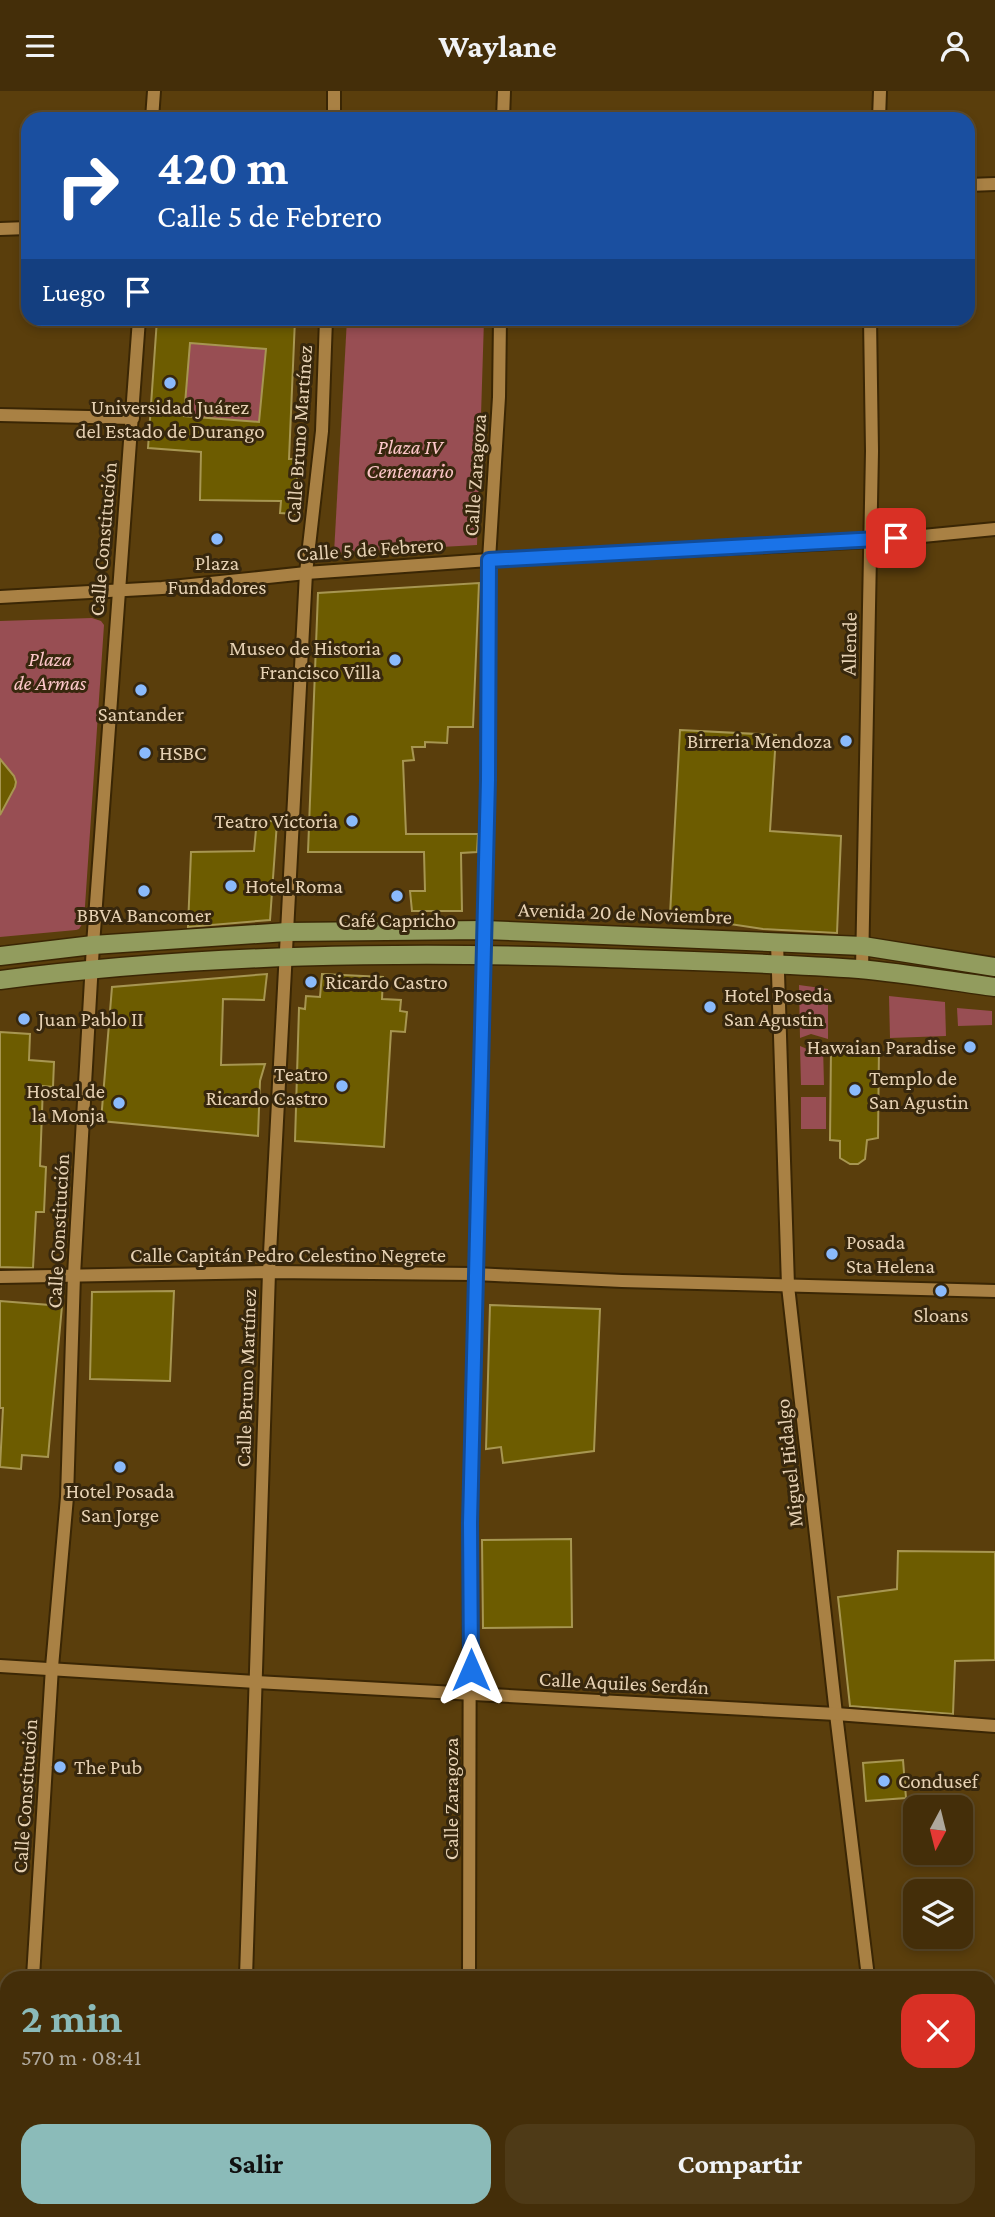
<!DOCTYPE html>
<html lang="es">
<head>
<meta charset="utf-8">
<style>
	body { margin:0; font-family:"Crimson Pro",serif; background:#4e3a17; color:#f1f3f6; height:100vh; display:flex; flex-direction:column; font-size:26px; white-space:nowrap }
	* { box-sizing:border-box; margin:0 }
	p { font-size:23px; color:#afa89c }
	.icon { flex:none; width:38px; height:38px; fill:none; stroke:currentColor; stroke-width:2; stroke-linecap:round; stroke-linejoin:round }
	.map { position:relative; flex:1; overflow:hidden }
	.sheet { position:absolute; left:0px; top:1880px; width:996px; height:247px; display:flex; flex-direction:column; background:#442e09; border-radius:21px 21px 0 0; box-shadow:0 4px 10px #0003,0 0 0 2px #5c4a2a }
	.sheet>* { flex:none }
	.hud { position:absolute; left:21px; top:21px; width:954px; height:214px; border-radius:21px; box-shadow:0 4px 10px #0003,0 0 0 2px #5c4a2a; background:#1a4fa0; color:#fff; overflow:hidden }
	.needle { width:46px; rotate:187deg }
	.tools { position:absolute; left:903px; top:1704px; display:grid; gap:14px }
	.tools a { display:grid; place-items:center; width:70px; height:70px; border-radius:14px; background:#442e09; box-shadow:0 4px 10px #0003,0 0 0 2px #5c4a2a; font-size:35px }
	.pin { position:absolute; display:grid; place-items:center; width:60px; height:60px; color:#fff; margin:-30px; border-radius:14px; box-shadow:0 4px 10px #0006 }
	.me { position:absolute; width:77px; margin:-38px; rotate:0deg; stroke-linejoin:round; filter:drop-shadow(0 0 5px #0008) }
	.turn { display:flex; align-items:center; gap:24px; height:147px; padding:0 21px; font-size:32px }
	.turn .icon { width:91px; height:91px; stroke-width:2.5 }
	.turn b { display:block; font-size:49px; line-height:60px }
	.then { display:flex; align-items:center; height:66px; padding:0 21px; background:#0003; gap:14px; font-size:26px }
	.round { display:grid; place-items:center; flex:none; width:74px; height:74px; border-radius:21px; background:#4e3a17 }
	.head { display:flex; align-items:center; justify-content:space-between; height:119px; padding:0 21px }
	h1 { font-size:42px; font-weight:700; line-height:52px; color:#8bbbb9 }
	.cta { display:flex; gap:14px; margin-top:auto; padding:14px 21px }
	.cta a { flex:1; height:80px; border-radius:21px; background:#8bbbb9; color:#111; font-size:28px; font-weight:700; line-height:80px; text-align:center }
	.cta a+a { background:#4e3a17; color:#f1f3f6 }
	header { display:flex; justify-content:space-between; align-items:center; height:91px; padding:0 21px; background:#442e09; font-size:32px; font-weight:700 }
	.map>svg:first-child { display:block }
	.green { fill:#984e53 }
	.building { fill:#6d5c00; stroke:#a79651; stroke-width:2; fill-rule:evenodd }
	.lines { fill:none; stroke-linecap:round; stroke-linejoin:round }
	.minor-casing { stroke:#3a2604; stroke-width:16 }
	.major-casing { stroke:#3a2604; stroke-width:21 }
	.minor { stroke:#a98144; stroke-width:12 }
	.major { stroke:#929c5e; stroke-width:18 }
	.route-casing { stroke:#114b97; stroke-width:18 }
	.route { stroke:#1a73e8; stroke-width:12 }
	.poi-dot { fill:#8abafc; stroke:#37270d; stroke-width:2.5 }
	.labels { text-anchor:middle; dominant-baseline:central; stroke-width:6; stroke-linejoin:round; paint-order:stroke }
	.poi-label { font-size:21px; fill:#e6d1b3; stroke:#37270d; text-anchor:start }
	.street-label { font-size:21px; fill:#e6d1b3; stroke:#37270d }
	.park-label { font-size:21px; font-style:italic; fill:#fdc7c9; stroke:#37270d }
</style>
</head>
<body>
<header><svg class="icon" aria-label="menu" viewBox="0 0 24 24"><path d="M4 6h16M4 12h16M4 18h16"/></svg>Waylane<svg class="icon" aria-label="person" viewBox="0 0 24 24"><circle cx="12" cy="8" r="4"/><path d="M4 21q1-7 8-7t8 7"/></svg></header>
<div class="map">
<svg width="995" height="2126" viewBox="0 0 995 2126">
	<rect width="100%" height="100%" fill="#5a3e0c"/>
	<g class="green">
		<polygon points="347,228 484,228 477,454 334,462"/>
		<polygon points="190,252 266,258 259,331 184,325"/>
		<polygon points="92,527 101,530 104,534 84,830 79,838 76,839 0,846 0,707 12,702 16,691 0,677 0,530"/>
		<polygon points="799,894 828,898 828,948 811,943 800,947"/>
		<polygon points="889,905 945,911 946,945 890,947"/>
		<polygon points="957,917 992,920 992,934 958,935"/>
		<polygon points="800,955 812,960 823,955 824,994 801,994"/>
		<rect x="801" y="1006" width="25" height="32"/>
	</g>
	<g class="building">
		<path d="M157 228H295L289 368H298L295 423 280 422 281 410 200 409 201 361 148 357ZM190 252 266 258 259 331 184 325Z"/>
		<polygon points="479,492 473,636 448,636 447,652 425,651 425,656 412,656 414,669 403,670 406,743 478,743 477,761 461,762 462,820 412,820 410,800 425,800 424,761 308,761 318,502"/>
		<polygon points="680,639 776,644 770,740 841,745 837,842 763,838 670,824"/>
		<polygon points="0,668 14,685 16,691 15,696 0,724"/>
		<polygon points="257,728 277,731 270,829 188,836 191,761 254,760"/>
		<polygon points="267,883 264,909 223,908 221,974 265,973 260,990 258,1045 101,1030 112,896"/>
		<polygon points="322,883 383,886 382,908 401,909 400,920 407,921 405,941 391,940 384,1056 295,1050 299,917 305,918 306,905 320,906"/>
		<polygon points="0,941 30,943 29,969 54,971 53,996 43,995 40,1075 46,1076 44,1121 36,1121 33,1177 0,1176"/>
		<polygon points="879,955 878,1047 867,1049 865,1068 858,1073 850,1073 840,1067 840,1050 830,1049 831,958"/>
		<polygon points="174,1200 170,1290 90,1288 92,1201"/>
		<polygon points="0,1210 62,1215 48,1366 22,1364 21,1378 0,1376 3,1317 0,1317"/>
		<polygon points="490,1214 600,1218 594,1360 503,1372 501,1356 486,1358"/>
		<polygon points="571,1448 572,1536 483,1537 482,1449"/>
		<polygon points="898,1460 995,1461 995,1569 955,1570 953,1623 850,1615 838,1506 897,1498"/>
		<polygon points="903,1669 906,1707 866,1710 863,1672"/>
	</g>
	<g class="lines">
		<g class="minor-casing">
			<g id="minor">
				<polyline points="152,28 154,0"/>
				<polyline points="334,28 334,0"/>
				<polyline points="503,28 504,0"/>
				<polyline points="879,28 880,0"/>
				<polyline points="968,94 995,93"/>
				<polyline points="0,138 28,137"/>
				<polyline points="0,324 133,327"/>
				<polyline points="0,506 162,497 306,482 489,469 871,450 995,438"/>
				<polyline points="777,851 788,1195 836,1623 868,1886"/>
				<polyline points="862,879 872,360 870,228"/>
				<polyline points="0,1186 269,1181 475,1183 622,1190 995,1200"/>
				<polyline points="0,1575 256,1591 836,1623 995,1635"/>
				<polyline points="33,1886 52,1576 67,1406 74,1184 93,854 139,228"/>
				<polyline points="246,1886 269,1181 306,482 322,340 326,228"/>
				<polyline points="469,1886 470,1432 488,689 489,469 499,306 500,228"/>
				<polyline points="0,2031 7,2031"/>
				<polyline points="989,2081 995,2081"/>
				<polyline points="469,2119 469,2126"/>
				<polyline points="895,2119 896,2126"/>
				<polyline points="18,2126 18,2119"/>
				<polyline points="238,2126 238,2119"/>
			</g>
		</g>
		<g class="major-casing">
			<g id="major">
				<polyline points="0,865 93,854 287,841 484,839 863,855 995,876"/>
				<path d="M0 889C201 863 403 860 606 867 690 870 775 872 859 878 904 882 950 890 995 896"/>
			</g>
		</g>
		<use href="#minor" class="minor"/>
		<use href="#major" class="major"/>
	</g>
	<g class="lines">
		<g class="route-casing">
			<polyline id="route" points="471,1579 470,1432 488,689 489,469 896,447"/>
		</g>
		<use href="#route" class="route"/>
	</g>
	<g class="poi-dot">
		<circle cx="170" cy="292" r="7"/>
		<circle cx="217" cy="448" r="7"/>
		<circle cx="395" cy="569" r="7"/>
		<circle cx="141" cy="599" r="7"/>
		<circle cx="846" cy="650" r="7"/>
		<circle cx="145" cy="662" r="7"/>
		<circle cx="352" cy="730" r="7"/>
		<circle cx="231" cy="795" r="7"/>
		<circle cx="144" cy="800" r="7"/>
		<circle cx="397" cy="805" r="7"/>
		<circle cx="311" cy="891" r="7"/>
		<circle cx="710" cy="916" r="7"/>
		<circle cx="24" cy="928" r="7"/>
		<circle cx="970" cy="956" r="7"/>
		<circle cx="342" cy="995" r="7"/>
		<circle cx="855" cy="999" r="7"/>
		<circle cx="119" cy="1012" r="7"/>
		<circle cx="832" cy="1163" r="7"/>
		<circle cx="941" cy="1200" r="7"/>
		<circle cx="120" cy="1376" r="7"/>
		<circle cx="60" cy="1676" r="7"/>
		<circle cx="884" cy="1690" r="7"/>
	</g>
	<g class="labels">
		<g class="poi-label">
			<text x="170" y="316" text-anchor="middle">Universidad Juárez<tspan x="170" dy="24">del Estado de Durango</tspan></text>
			<text x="217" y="472" text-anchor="middle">Plaza<tspan x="217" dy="24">Fundadores</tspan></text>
			<text x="381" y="557" text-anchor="end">Museo de Historia<tspan x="381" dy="24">Francisco Villa</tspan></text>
			<text x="141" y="623" text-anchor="middle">Santander</text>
			<text x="832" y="650" text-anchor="end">Birreria Mendoza</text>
			<text x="159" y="662">HSBC</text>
			<text x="338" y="730" text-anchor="end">Teatro Victoria</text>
			<text x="245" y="795">Hotel Roma</text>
			<text x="144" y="824" text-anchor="middle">BBVA Bancomer</text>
			<text x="397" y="829" text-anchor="middle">Café Capricho</text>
			<text x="325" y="891">Ricardo Castro</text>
			<text x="724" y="904">Hotel Poseda<tspan x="724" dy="24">San Agustin</tspan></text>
			<text x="38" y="928">Juan Pablo II</text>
			<text x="956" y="956" text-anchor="end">Hawaian Paradise</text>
			<text x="328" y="983" text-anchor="end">Teatro<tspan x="328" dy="24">Ricardo Castro</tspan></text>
			<text x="869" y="987">Templo de<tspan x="869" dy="24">San Agustin</tspan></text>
			<text x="105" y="1000" text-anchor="end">Hostal de<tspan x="105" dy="24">la Monja</tspan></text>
			<text x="846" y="1151">Posada<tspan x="846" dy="24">Sta Helena</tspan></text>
			<text x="941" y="1224" text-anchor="middle">Sloans</text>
			<text x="120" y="1400" text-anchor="middle">Hotel Posada<tspan x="120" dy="24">San Jorge</tspan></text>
			<text x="74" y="1676">The Pub</text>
			<text x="898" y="1690">Condusef</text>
		</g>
		<g class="street-label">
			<text transform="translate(299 343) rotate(-86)">Calle Bruno Martínez</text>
			<text transform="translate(475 384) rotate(-86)">Calle Zaragoza</text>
			<text transform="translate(103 448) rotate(-85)">Calle Constitución</text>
			<text transform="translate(370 458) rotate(-4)">Calle 5 de Febrero</text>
			<text transform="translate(849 553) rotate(-89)">Allende</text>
			<text transform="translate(625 822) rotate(2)">Avenida 20 de Noviembre</text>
			<text transform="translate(58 1140) rotate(-87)">Calle Constitución</text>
			<text x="288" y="1164">Calle Capitán Pedro Celestino Negrete</text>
			<text transform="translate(246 1287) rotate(-88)">Calle Bruno Martínez</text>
			<text transform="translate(789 1372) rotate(-96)">Miguel Hidalgo</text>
			<text transform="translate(624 1592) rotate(3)">Calle Aquiles Serdán</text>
			<text transform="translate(25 1705) rotate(-86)">Calle Constitución</text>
			<text transform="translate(451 1708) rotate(-90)">Calle Zaragoza</text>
		</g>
		<g class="park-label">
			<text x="410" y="356">Plaza IV<tspan x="410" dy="24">Centenario</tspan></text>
			<text x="50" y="568">Plaza<tspan x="50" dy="24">de Armas</tspan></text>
		</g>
	</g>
</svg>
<div class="tools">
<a><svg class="needle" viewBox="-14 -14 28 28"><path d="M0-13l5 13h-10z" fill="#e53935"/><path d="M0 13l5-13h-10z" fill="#afa89c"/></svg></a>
<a><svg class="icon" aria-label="layers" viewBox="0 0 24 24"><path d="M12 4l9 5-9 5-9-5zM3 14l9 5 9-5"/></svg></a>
</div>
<div class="pin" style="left:896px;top:447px;background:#d93025"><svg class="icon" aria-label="arrive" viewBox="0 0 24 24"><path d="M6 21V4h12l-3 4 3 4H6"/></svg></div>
<svg class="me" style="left:471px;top:1579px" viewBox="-20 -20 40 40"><path d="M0-17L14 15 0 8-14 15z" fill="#1a73e8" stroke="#fff" stroke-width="4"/></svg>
<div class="hud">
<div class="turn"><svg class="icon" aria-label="right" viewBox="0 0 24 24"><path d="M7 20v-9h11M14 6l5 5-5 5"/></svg><div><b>420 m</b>Calle 5 de Febrero</div></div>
<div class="then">Luego<svg class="icon" aria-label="arrive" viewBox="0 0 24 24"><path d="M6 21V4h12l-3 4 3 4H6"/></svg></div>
</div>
<section class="sheet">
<div class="head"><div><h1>2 min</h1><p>570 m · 08:41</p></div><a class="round" style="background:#d93025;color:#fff"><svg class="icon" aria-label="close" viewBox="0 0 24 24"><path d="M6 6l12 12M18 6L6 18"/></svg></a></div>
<div class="cta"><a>Salir</a><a>Compartir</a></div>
</section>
</div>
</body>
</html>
